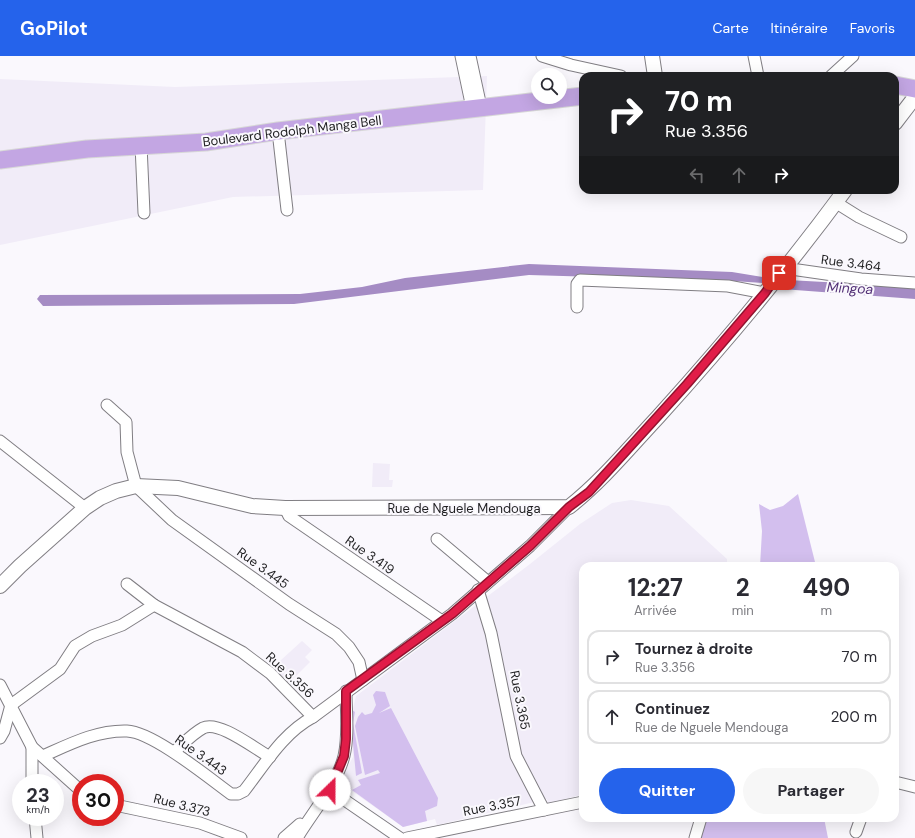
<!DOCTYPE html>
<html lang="fr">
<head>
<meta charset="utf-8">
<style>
	body { margin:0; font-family:"DM Sans",sans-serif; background:#f7f7f7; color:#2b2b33; height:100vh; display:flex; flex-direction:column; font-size:15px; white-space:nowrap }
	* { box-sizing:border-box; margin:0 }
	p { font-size:13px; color:#7c7c81 }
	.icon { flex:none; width:22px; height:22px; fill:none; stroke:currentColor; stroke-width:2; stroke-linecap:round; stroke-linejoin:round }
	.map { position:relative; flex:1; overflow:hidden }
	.details { position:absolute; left:579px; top:506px; width:320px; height:260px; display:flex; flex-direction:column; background:#fff; border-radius:12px; box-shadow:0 4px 16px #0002 }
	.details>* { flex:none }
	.guide { position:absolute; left:579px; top:16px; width:320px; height:122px; border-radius:12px; box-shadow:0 4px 16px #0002; background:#202124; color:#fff; overflow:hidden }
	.fabs { position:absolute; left:531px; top:12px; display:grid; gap:8px }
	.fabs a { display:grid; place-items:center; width:36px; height:36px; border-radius:50%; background:#fff; box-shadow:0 4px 16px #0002; font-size:20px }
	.speed { position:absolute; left:12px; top:718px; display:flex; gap:8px; font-size:20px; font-weight:700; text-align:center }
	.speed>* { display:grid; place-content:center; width:52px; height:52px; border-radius:50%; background:#fff; box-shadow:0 4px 16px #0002; line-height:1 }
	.speed small { font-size:10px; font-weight:400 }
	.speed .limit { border:6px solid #d22; background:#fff; color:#111 }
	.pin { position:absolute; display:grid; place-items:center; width:34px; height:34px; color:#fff; margin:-17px; border-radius:8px; box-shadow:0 2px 6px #0006 }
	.me { position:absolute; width:44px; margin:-22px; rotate:23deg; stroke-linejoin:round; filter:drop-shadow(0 0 3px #0008) }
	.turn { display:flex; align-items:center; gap:14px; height:84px; padding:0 20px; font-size:18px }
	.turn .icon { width:52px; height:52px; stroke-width:2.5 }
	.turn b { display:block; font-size:28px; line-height:34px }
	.lanes { display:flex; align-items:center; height:38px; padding:0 20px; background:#0003; justify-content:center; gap:20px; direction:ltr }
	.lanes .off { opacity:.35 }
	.eta { display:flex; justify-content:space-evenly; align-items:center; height:68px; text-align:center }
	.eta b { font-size:24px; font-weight:700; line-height:28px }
	.button { display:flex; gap:8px; margin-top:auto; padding:8px 20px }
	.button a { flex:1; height:46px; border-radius:24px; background:#2563eb; color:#fff; font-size:16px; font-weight:700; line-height:46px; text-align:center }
	.button a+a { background:#f7f7f7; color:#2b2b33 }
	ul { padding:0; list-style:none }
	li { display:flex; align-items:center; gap:12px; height:54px; margin:0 8px 6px; padding:0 12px; border:2px solid #e1e1e2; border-radius:12px }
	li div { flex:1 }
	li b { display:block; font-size:15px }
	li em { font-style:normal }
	header { display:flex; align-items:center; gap:24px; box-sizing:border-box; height:56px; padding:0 20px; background:#2563eb; color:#fff }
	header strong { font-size:19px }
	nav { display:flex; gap:22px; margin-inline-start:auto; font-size:14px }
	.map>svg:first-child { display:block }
	.built { fill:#f1ecf8 }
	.green { fill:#d3bfee }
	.water { fill:#a58cc4 }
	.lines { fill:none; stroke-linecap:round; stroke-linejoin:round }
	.minor-casing { stroke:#807e83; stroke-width:13 }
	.tertiary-casing { stroke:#807e83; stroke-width:16 }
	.primary-casing { stroke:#d7d7d7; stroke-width:19 }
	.minor { stroke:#fff; stroke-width:11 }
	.tertiary { stroke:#fff; stroke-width:14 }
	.primary { stroke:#c3a6e3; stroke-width:17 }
	.route-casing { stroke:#92132f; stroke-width:10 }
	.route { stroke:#e11d48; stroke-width:7 }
	.labels { text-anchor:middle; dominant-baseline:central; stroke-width:4; stroke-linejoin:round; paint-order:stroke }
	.street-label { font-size:13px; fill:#1f1f21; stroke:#faf8fd }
	.water-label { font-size:14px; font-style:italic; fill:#543277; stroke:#faf8fd }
</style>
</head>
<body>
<header>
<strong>GoPilot</strong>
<nav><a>Carte</a><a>Itinéraire</a><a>Favoris</a></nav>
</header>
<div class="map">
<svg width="915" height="782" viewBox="0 0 915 782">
	<rect width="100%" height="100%" fill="#faf8fd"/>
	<g class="built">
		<polygon points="487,20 483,134 233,141 0,189 0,23 175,31"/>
		<polygon points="373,407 390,408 389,424 393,424 392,431 372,431"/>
		<polygon points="631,444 669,450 727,503 727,510 583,510 583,738 548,748 547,743 437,769 435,763 403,771 339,726 353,701 350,664 356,640 530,508 580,468 612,447"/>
		<polygon points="302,585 312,594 305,601 310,606 291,625 287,621 285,623 274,612 279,607 284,610 280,605"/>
	</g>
	<g class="green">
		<polygon points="798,438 816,510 760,510 762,475 759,448 770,454 783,450"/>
		<polygon points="376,635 385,636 390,650 379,657 391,652 438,742 437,750 425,755 427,765 403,771 352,734 361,729 358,724 380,717 378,714 365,719 355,670 358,661 362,656 365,659 372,657 376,649 373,639"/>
		<polygon points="352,654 355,656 353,667 362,717 356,720 351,666"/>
		<polygon points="705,762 824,762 828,782 699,782"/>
	</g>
	<g class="water">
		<polygon points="529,208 732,216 768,222 763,227 733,225 529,219 294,248 43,250 37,243 40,239 300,238 362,231 405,222"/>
		<polygon points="788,224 915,231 915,243 782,233"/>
	</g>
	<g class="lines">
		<g class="minor-casing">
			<g id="minor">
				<polyline points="461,0 472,52"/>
				<polyline points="470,0 481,51"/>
				<polyline points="542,0 571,9 621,20"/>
				<polyline points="754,0 758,20"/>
				<polyline points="831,20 853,0"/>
				<polyline points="278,75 287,154"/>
				<polyline points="141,89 144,157"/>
				<polyline points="835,146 859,161 901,181"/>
				<polyline points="784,212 861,223 915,227"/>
				<polyline points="577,251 577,228 580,224 728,230 765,237"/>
				<polyline points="107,349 126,366 127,396 136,430 172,464 289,548 336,578 349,591 359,606 363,624"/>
				<polyline points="0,385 85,452"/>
				<polyline points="285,452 289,460 442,565"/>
				<polyline points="437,483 488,526"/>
				<polyline points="127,528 154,549"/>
				<polyline points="478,534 491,577 516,700 544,754"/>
				<polyline points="0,629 32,691 81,735"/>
				<polyline points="0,682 4,675 11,649 60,613 75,590 92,580 122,569 154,549 242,596 270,617 313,661 452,558 530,490 569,451"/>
				<path d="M174 696C183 688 192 678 203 672 219 664 255 693 270 701"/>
				<path d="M43 700C70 688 97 674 127 675 153 676 209 722 231 738H238L244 735C265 708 283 677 313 661"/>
				<polyline points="895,726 915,731"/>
				<polyline points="32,727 32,691"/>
				<polyline points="330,734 400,782"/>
				<polyline points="115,749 200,767 241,782"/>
				<polyline points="35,761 37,782"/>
				<polyline points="856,776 861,762"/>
				<polyline points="284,782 300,768"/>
				<path d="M297 782C312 757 337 728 344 700 349 679 346 656 346 635"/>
				<polyline points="407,782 583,746"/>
				<polyline points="695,782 701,762"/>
			</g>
		</g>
		<g class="tertiary-casing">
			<g id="tertiary">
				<polyline points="652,0 655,20"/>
				<polyline points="895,67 915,41"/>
				<path d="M0 530 20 510 85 452 100 442 116 435 136 430 178 432 252 450 285 452 569 451C602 425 629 392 658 361 724 288 787 213 845 134"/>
			</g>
		</g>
		<g class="primary-casing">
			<g id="primary">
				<polyline points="895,29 915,33"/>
				<polyline points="0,104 87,93 206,86 278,75 583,40"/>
			</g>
		</g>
		<use href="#minor" class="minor"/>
		<use href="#tertiary" class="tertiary"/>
		<use href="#primary" class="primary"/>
	</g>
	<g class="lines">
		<g class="route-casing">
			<polyline id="route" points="330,734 344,700 346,683 346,635 452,558 530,490 569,451 589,436 687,328 765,237 779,217"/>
		</g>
		<use href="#route" class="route"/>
	</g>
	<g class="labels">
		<g class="street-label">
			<text transform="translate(292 75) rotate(-7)">Boulevard Rodolph Manga Bell</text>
			<text transform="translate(851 207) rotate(7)">Rue 3.464</text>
			<text x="464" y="452">Rue de Nguele Mendouga</text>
			<text transform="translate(370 499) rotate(35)">Rue 3.419</text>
			<text transform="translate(263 512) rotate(36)">Rue 3.445</text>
			<text transform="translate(290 619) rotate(43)">Rue 3.356</text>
			<text transform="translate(520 644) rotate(79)">Rue 3.365</text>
			<text transform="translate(201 699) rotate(35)">Rue 3.443</text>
			<text transform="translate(182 749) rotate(14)">Rue 3.373</text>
			<text transform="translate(492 750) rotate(-11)">Rue 3.357</text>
		</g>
		<g class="water-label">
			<text transform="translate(850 232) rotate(3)">Mingoa</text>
		</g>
	</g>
</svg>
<div class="fabs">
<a><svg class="icon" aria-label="search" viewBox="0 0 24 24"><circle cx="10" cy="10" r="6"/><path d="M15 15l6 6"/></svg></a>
</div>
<div class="speed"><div>23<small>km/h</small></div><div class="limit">30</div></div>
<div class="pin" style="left:779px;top:217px;background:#d93025"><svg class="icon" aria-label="arrive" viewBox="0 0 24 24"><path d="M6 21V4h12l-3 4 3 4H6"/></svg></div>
<svg class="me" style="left:330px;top:734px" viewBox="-20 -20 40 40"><circle r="19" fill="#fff"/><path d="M0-13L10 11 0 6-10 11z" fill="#e11d48"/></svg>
<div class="guide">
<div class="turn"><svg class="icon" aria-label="right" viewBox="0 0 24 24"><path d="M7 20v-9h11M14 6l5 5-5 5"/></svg><div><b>70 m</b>Rue 3.356</div></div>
<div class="lanes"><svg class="icon off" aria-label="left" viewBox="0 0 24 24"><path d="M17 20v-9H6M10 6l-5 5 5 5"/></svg><svg class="icon off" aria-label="ahead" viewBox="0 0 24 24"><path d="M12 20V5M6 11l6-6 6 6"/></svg><svg class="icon" aria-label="right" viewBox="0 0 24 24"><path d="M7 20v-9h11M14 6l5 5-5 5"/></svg></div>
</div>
<section class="details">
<div class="eta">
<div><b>12:27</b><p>Arrivée</p></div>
<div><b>2</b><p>min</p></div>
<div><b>490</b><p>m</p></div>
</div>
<ul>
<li><svg class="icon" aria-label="right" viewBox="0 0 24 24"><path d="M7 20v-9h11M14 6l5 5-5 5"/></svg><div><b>Tournez à droite</b><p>Rue 3.356</p></div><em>70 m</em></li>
<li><svg class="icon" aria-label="ahead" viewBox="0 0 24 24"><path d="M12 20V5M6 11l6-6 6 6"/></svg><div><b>Continuez</b><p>Rue de Nguele Mendouga</p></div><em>200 m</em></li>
</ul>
<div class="button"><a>Quitter</a><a>Partager</a></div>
</section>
</div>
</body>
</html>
